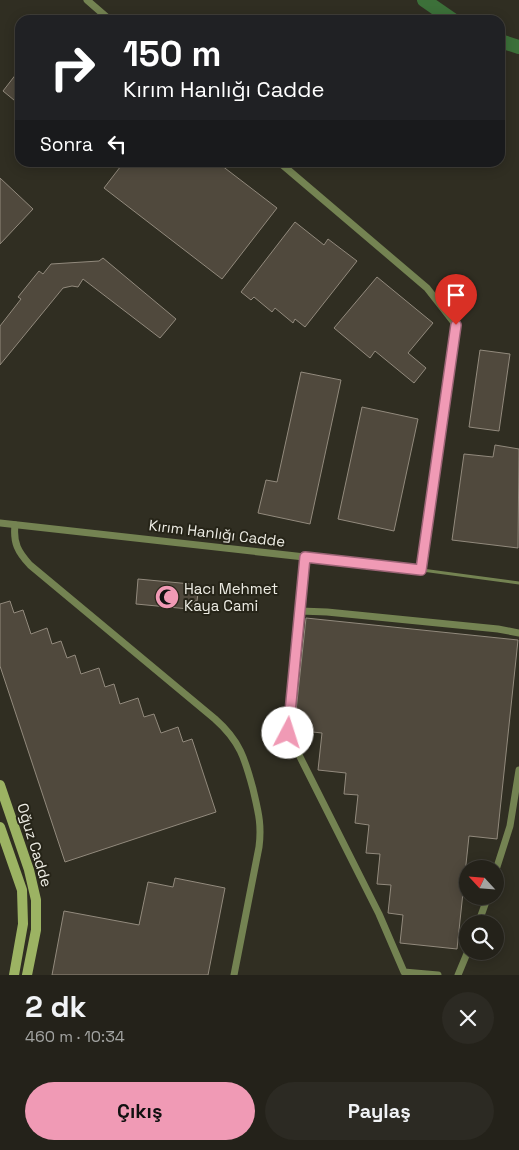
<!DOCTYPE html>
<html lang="tr">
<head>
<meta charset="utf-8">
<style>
	body { margin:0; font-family:"Space Grotesk",sans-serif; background:#2c2a23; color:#f1f3f6; height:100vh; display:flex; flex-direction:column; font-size:19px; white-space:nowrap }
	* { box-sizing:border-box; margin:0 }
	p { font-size:16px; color:#a3a4a2 }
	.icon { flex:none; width:28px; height:28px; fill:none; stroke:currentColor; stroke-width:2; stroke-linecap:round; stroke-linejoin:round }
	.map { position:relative; height:975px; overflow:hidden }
	.drawer { display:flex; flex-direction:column; background:#24221a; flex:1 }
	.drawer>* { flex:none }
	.banner { position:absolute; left:15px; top:15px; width:490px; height:152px; border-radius:15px; box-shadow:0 2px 12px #0003,0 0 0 1px #413f39; background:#202124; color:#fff; overflow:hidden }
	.needle { width:32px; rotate:296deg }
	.controls { position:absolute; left:459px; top:860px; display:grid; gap:10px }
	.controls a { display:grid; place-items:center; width:45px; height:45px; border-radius:50%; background:#24221a; box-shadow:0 2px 12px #0003,0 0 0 1px #413f39; font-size:25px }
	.pin { position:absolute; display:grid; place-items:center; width:42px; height:42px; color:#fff; margin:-51px -21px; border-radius:50% 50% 50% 0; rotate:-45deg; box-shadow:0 0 5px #0007 }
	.pin .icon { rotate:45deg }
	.me { position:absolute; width:55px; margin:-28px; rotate:5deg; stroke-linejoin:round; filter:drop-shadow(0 0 4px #0008) }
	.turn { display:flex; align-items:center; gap:18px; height:105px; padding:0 25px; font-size:22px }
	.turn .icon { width:65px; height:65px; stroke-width:2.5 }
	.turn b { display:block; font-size:35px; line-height:42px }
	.then { display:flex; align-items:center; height:48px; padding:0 25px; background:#0003; gap:10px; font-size:19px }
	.round { display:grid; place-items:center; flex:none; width:52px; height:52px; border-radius:26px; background:#2c2a23 }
	.summary { display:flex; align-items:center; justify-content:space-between; height:85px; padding:0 25px }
	h1 { font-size:30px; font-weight:700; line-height:38px }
	.primary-button { display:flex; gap:10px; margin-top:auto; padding:10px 25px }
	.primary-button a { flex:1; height:58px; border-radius:30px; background:#f09ab5; color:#111; font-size:20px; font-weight:700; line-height:58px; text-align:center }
	.primary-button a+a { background:#2c2a23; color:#f1f3f6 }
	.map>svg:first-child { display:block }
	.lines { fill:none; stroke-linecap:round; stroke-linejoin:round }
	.river { stroke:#3c7039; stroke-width:14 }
	.building { fill:#50493d; stroke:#928a7d }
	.lane { stroke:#748352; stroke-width:3 }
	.street { stroke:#748352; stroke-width:7 }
	.secondary { stroke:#9cb363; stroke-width:10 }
	.route-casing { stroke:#9c6476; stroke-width:12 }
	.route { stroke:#f09ab5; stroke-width:9 }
	.labels { text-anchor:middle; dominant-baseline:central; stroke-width:4; stroke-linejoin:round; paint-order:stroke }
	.street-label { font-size:15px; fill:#edece4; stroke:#262418 }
	.poi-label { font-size:15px; fill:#edece4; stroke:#262418; text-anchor:start }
</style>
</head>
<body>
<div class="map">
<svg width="519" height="975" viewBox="0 0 519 975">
	<rect width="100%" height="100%" fill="#302e22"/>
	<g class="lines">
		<g class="river">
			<polyline points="424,0 453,20"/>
			<polyline points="500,41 519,47"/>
		</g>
	</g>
	<g class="building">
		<polygon points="20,69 20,105 3,91"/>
		<polygon points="124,162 217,162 277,208 222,279 104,188"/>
		<polygon points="0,178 33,209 0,244"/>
		<polygon points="295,222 324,245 328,239 357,261 305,327 295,319 293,323 275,308 272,312 254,297 251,300 241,292"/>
		<polygon points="103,258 176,319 160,338 83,279 78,287 72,286 63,288 0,365 0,326 21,299 18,297 39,271 43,274 51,264 99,261"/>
		<polygon points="377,277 433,323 408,353 426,368 414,383 375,351 370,358 334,328"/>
		<polygon points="480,350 510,354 499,431 469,427"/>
		<polygon points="301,372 341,380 310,524 258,513 266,480 277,482"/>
		<polygon points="362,407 418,419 394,531 338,519"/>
		<polygon points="495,445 519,449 518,548 452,540 464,454 493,457"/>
		<polygon points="138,579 191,584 190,587 195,588 195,592 198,593 197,601 194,601 194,606 190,606 189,609 136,604"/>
		<polygon points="10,601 14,613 23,610 31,634 47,628 52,644 61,641 67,658 75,655 81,674 99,668 105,687 114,684 120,704 138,698 144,717 154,714 161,733 178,727 183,742 192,739 216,812 65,862 0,666 0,604"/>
		<polygon points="306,618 518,640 497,839 469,836 457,949 400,943 403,915 388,913 391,885 377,884 380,854 366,853 369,825 355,823 358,795 344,794 346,773 318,770 322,733 294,730"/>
		<polygon points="175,878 225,888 208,975 52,975 64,911 139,925 148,882 173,887"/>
	</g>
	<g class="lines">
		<polyline class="lane" points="422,570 519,583"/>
		<g class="street">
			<polyline points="87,0 110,20"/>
			<polyline points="0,523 421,570 456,325 427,288 279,162"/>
			<path d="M15 525C13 543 18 552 30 565L215 719C240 741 245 759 253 789 258 811 262 824 259 847L234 975"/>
			<polyline points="305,557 288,733 379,914 404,972 438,975"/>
			<polyline points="300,611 327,612 498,629 519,633"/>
			<polyline points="495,873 510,826 519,770"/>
			<polyline points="478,924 488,896"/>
			<polyline points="458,975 468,951"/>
		</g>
		<g class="secondary">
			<polyline points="0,785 29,870 36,900 36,930 27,975"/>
			<polyline points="0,827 22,890 23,924 14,975"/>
		</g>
	</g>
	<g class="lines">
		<g class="route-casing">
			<polyline id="route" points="288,733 305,557 421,570 456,325"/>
		</g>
		<use href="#route" class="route"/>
	</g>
	<defs>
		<g id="mosque-disc" transform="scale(1.25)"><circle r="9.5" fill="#f09ab5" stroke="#262418"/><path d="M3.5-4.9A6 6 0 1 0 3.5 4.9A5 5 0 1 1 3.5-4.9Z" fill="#111"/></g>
	</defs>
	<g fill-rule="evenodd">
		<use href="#mosque-disc" x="167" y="597"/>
	</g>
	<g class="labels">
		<g class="street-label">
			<text transform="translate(217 533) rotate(7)">Kırım Hanlığı Cadde</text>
			<text transform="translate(35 845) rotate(73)">Oğuz Cadde</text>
		</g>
		<g class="poi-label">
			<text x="184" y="588">Hacı Mehmet<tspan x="184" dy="17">Kaya Cami</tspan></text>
		</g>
	</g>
</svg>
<div class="controls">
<a><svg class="needle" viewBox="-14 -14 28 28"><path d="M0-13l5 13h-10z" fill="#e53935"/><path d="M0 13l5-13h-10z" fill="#a3a4a2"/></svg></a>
<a><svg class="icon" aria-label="search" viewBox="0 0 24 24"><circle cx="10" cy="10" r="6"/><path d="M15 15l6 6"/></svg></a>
</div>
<div class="pin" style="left:456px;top:325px;background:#d93025"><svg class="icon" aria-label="arrive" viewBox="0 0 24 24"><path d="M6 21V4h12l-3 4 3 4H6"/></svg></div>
<svg class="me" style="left:288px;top:733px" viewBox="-20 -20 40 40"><circle r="19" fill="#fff"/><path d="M0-13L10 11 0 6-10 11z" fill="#f09ab5"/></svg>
<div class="banner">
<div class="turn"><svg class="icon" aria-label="right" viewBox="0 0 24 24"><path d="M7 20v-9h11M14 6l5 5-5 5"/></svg><div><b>150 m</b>Kırım Hanlığı Cadde</div></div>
<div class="then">Sonra<svg class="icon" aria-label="left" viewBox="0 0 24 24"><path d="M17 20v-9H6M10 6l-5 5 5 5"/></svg></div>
</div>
</div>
<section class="drawer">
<div class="summary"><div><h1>2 dk</h1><p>460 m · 10:34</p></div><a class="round"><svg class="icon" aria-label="close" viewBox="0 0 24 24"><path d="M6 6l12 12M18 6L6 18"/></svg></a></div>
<div class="primary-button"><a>Çıkış</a><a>Paylaş</a></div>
</section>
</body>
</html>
